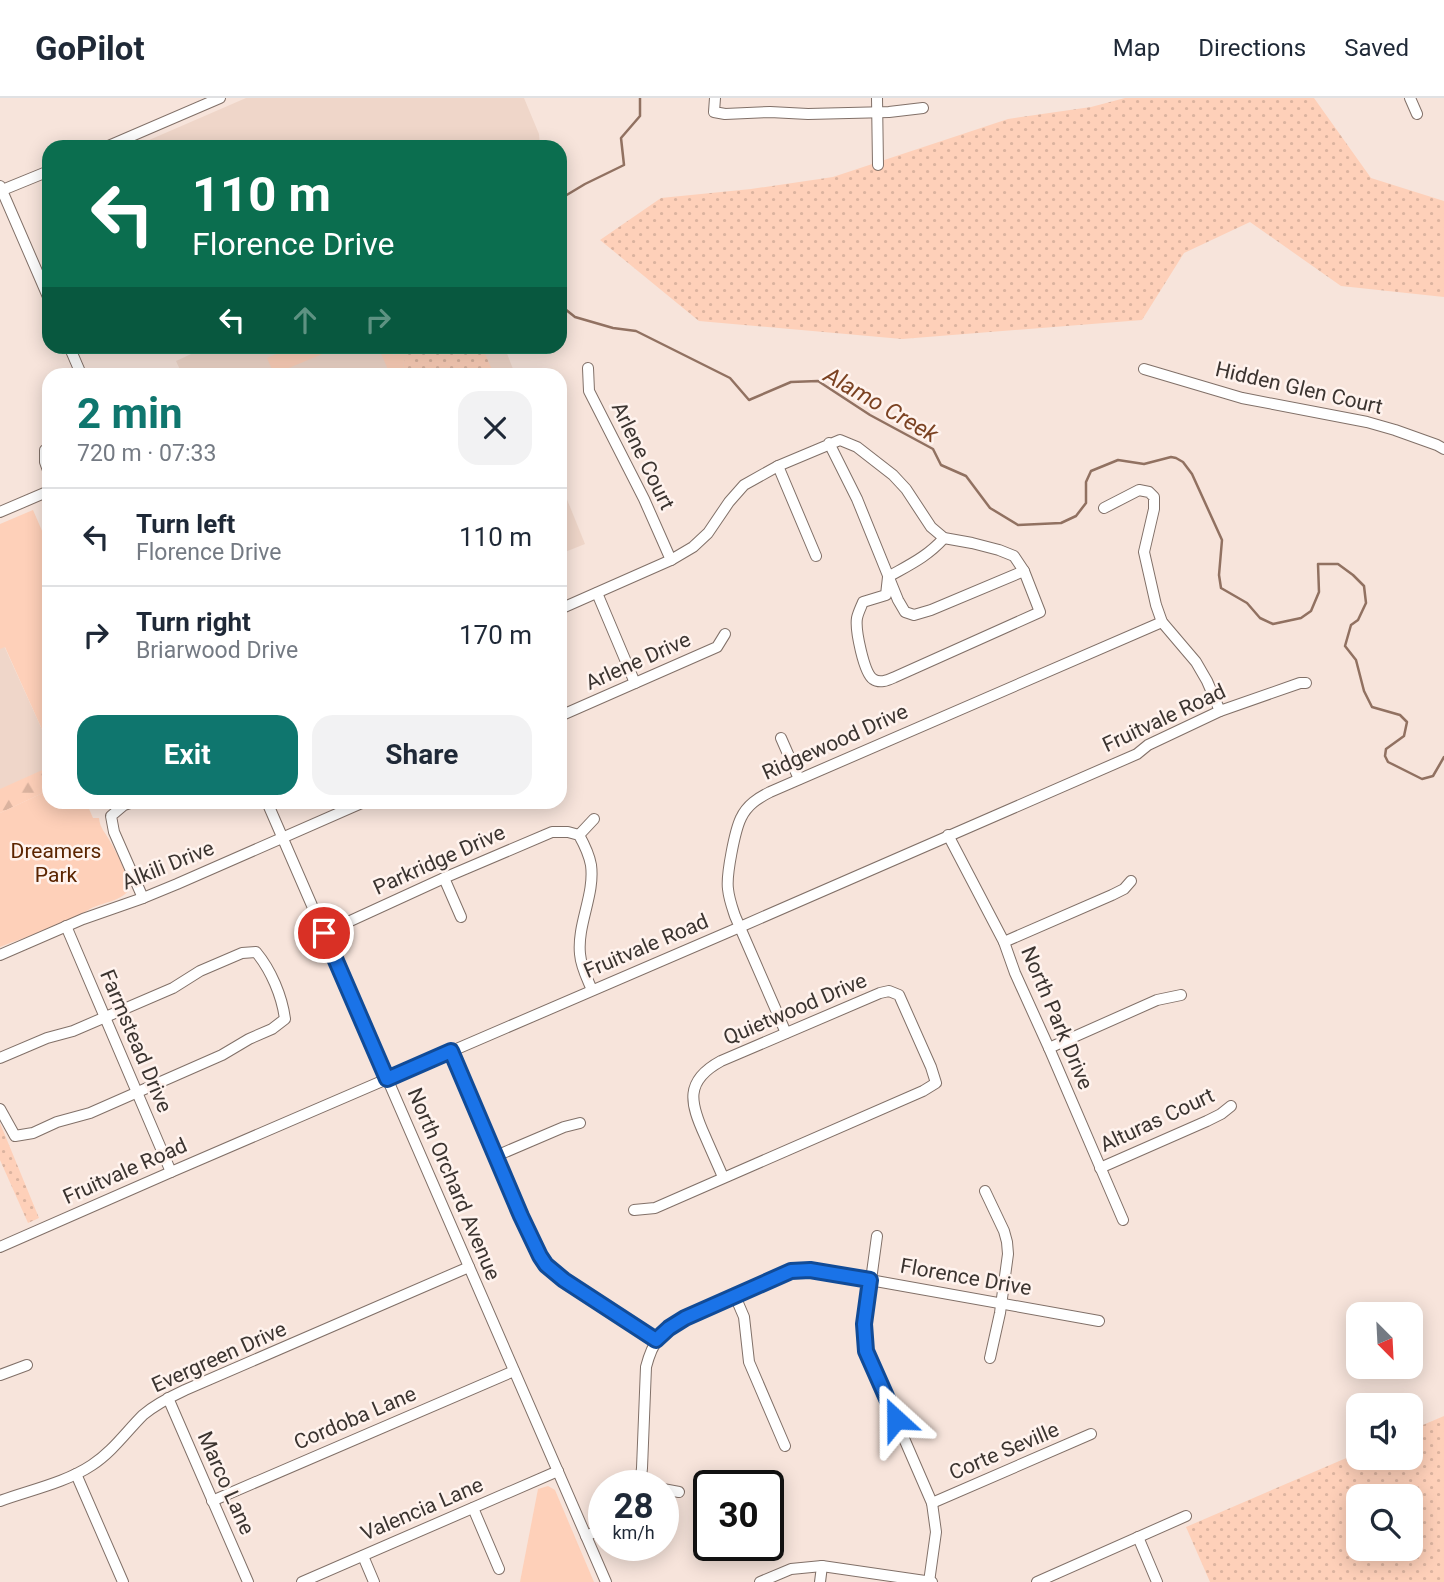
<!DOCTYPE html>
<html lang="en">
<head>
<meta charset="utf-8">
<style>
	body { margin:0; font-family:Roboto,sans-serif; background:#f2f2f3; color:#1f2937; height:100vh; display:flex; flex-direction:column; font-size:26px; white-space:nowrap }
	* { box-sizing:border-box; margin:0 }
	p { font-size:23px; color:#747a83 }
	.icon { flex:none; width:38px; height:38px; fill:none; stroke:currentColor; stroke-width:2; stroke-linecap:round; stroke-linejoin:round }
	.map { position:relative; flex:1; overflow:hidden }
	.sheet { position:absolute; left:42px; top:270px; width:525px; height:441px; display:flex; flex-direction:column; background:#fff; border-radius:21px; box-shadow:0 4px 18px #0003 }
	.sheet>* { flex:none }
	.hud { position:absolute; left:42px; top:42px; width:525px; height:214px; border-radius:21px; box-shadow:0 4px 18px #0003; background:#0b6e4f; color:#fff; overflow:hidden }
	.needle { width:46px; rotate:156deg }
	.tools { position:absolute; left:1346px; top:1204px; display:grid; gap:14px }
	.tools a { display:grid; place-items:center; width:77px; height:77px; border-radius:14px; background:#fff; box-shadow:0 4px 18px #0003; font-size:35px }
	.speed { position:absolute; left:588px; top:1372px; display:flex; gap:14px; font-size:35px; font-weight:700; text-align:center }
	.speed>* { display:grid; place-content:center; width:91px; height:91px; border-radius:50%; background:#fff; box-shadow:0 4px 18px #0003; line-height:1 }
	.speed small { font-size:18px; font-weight:400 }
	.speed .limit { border:4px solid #111; border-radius:10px; background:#fff; color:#111 }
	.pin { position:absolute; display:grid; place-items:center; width:60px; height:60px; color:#fff; margin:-30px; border:4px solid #fff; border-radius:50%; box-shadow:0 2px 7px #0007 }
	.me { position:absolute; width:77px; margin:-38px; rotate:336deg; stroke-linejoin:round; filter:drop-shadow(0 0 5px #0008) }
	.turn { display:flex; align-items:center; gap:24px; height:147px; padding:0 35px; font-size:32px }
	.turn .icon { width:91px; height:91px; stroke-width:2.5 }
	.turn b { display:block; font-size:49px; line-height:60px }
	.lanes { display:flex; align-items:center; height:66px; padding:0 35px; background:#0003; justify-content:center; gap:35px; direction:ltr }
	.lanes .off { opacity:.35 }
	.round { display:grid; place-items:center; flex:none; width:74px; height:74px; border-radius:21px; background:#f2f2f3 }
	.summary { display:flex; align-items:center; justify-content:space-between; height:119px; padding:0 35px }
	h1 { font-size:42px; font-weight:700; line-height:52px; color:#0f766e }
	.button { display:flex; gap:14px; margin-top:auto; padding:14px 35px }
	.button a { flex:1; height:80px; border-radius:21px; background:#0f766e; color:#fff; font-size:28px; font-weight:700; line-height:80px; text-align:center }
	.button a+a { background:#f2f2f3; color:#1f2937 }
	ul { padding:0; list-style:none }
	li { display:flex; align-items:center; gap:21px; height:98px; padding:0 35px; border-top:2px solid #e0e1e3 }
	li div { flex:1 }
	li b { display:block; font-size:26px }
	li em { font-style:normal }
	header { display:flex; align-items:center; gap:42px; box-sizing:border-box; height:98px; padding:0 35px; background:#fff; border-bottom:2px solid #e0e1e3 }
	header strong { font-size:33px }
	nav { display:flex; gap:38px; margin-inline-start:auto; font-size:24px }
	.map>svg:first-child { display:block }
	.built { fill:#efd6c9 }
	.grass { fill:url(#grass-dots); fill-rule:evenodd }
	.forest { fill:url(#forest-firs) }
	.park { fill:#fed0b9 }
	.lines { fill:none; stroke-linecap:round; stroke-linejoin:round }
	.stream { stroke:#917161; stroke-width:2.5 }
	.minor-casing { stroke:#817068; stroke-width:12 }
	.minor { stroke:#fff; stroke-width:10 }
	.route-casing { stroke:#114b97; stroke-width:18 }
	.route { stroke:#1a73e8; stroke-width:12 }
	.labels { text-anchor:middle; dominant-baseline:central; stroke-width:5; stroke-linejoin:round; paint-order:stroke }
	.street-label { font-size:21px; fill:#3b3430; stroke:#fff3ee }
	.park-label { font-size:21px; fill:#5b2501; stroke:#fff3ee }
	.water-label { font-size:23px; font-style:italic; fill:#7b4222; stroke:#fff3ee }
</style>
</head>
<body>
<header>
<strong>GoPilot</strong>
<nav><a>Map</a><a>Directions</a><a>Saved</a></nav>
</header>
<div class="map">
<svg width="1444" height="1484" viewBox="0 0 1444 1484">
	<defs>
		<pattern id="grass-dots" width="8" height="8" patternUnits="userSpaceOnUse" patternTransform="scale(1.75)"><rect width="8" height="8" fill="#fed0b9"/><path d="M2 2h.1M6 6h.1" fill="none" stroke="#dbb39f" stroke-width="1.8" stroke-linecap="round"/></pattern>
		<pattern id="forest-firs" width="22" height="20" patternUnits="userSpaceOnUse" patternTransform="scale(1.75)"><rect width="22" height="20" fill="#fed0b9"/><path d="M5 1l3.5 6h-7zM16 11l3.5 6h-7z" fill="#dbb39f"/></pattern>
	</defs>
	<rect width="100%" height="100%" fill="#f7e4db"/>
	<g class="built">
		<polygon points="246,0 524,0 539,36 540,49 133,49"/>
		<polygon points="199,248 504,248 515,276 182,276 176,263 200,252"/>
		<polygon points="560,384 585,446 560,456"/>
		<polygon points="0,539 49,647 49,670 0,692"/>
	</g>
	<g class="grass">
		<polygon points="1125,0 1314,0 1371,80 1444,103 1444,199 1341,188 1250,124 1184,155 1142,222 902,241 699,223 600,142 661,100 751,91 833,79 1008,21 1091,9"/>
		<polygon points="410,248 482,249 494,276 403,276 404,262"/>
		<polygon points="0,1025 39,1120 28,1125 0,1062"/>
		<path d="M1444 1318V1484H1210L1186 1429 1358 1355V1360H1410L1411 1332ZM1358 1398H1410V1451H1358Z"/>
	</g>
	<polygon class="forest" points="49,669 49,692 0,715 0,691"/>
	<g class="park">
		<polygon points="293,249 328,249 330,253 274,276 267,260"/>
		<polygon points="378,249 390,249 394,258 398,249 410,249 404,262 403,276 390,276"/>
		<polygon points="33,412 49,449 49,647 5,549 0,551 0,426"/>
		<path d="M49 692V704H86L93 720H99C100 731 106 735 111 745 118 757 129 779 129 792 120 804 102 804 90 811 62 828 30 837 0 849V715Z"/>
		<polygon points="548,1388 555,1392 594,1484 520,1484 538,1391"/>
	</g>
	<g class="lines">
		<g class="stream">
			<polyline points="560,101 585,86 624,67 621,40 640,18 640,0"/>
			<polyline points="560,207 575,219 613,230 636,233 730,280 749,302 791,284 818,283 870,317 933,351 941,367 966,378 990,410 1018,427 1061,425 1076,418 1086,405 1086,384 1091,373 1118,362 1144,366 1171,359 1176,360 1183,364 1192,376 1222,442 1219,477 1221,490 1247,505 1260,520 1273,526 1301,520 1311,513 1319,494 1318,466 1338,466 1353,477 1364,488 1366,505 1358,522 1351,527 1345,548 1356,562 1364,593 1372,609 1400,617 1407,624 1404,638 1386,651 1385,658 1388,664 1422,681 1433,678 1444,659"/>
		</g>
		<g class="minor-casing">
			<g id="minor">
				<polyline points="715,0 714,14 725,16 770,14 808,16 889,14 923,10"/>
				<polyline points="877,0 878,67"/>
				<polyline points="1410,0 1417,16"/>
				<polyline points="106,49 220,0"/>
				<polyline points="0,88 49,201"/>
				<polyline points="0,93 49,73"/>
				<polyline points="69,248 81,276"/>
				<polyline points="588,270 589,293 644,401 671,462"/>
				<polyline points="1144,271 1242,300 1367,324 1395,332 1437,347 1444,351"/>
				<polyline points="45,352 45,364 49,375"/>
				<polyline points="778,368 816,458"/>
				<polyline points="1104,410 1139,392 1149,394 1154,399 1154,411 1144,454 1156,507 1162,524 1196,564 1207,583 1220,613"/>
				<polyline points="0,414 49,393"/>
				<path d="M944 440C927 459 909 467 888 479L886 497 863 504C861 509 858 515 857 520 855 532 864 575 873 581 880 586 888 582 895 579L1040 514 1024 473"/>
				<polyline points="597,495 635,585"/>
				<polyline points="560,511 671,462 693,449 708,435 729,404 744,387 778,368 840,342 857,349 893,377 906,391 931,429 944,440 972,445 999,452 1014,458 1024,473 931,512 914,517 905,514 898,502 857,401 829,345"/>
				<polyline points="560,618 717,549 725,536"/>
				<polyline points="781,640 799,681"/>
				<polyline points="133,704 124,707 111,718 114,734 143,800"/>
				<polyline points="267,704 606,1484"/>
				<polyline points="579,737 594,721"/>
				<polyline points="948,737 1004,844 1015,875 1049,950 1123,1122"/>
				<polyline points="444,780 461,819"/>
				<polyline points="66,828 171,1074"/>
				<path d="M324 835 444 780 552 734H568L579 737C584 746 589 756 591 767 595 797 577 826 580 856 581 869 587 880 592 892"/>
				<polyline points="1004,844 1112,797 1124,791 1131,783"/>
				<polyline points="0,857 83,821 143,800 177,786 364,704"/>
				<path d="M786 935 735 818C732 809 729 801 728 791 726 777 735 732 741 720 747 707 758 700 770 694L1162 524"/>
				<polyline points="1049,950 1157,902 1181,897"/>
				<polyline points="451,953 521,1118 540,1158 546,1167 564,1182 656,1242"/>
				<path d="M0 960 47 940 73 933 173 890 200 873 242 855 256 854C271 872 282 898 285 921L272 931 249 941 222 957 90 1015 57 1024 33 1035 15 1038 0 1011"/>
				<polyline points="496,1058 564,1029 580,1025"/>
				<polyline points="1100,1070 1207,1023 1221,1016 1231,1008"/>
				<polyline points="985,1093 1004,1133 1007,1144 1008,1156 1000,1215 990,1260"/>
				<path d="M634 1112 655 1110 923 993 936 985 931 969 899 897 889 893 880 895 721 963C684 983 690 1005 705 1038 711 1052 717 1065 723 1079"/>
				<polyline points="877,1138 865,1226 866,1253 932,1405 936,1434 929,1484"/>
				<polyline points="0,1149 171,1074 740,829 1137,656 1148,647 1220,613 1300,585 1306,585"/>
				<polyline points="735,1198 744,1219 749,1264 785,1348"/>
				<polyline points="0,1277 27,1267"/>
				<polyline points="168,1300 248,1484"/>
				<polyline points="76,1376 123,1484"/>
				<path d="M640 1388 642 1370 646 1269C653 1242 661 1234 685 1220L791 1173 810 1172 870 1182 1099 1223"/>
				<polyline points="663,1391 679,1394"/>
				<path d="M0 1403C30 1392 65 1385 92 1367 112 1354 126 1334 143 1317 156 1306 170 1299 185 1292L469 1169"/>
				<polyline points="212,1403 514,1273"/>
				<polyline points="932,1405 1091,1336"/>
				<polyline points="473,1410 499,1471"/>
				<polyline points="586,1438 604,1430"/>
				<polyline points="1138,1439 1157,1484"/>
				<polyline points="363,1458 374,1484"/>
				<polyline points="302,1484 558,1373"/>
				<polyline points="760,1484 791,1471 822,1468 932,1484"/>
				<polyline points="820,1484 822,1468"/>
				<polyline points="1037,1484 1186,1418"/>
			</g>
		</g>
		<use href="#minor" class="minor"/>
	</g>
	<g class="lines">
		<g class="route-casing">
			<polyline id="route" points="324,835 387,981 451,953 521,1118 540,1158 546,1167 564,1182 656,1242 669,1230 685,1220 791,1173 810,1172 870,1182 864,1226 866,1253 896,1321"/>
		</g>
		<use href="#route" class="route"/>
	</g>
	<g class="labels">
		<g class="street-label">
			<text transform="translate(1299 290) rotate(13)">Hidden Glen Court</text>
			<text transform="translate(643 358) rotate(64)">Arlene Court</text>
			<text transform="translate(638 563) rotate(-24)">Arlene Drive</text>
			<text transform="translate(1164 620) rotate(-25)">Fruitvale Road</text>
			<text transform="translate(835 644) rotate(-24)">Ridgewood Drive</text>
			<text transform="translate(439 762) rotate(-24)">Parkridge Drive</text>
			<text transform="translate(168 767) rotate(-22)">Alkili Drive</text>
			<text transform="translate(646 848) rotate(-23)">Fruitvale Road</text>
			<text transform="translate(795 911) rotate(-23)">Quietwood Drive</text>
			<text transform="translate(1057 920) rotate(67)">North Park Drive</text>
			<text transform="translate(136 943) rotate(67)">Farmstead Drive</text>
			<text transform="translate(1157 1022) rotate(-25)">Alturas Court</text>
			<text transform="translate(125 1073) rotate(-24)">Fruitvale Road</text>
			<text transform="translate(454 1086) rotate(67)">North Orchard Avenue</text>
			<text transform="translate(966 1179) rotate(10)">Florence Drive</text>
			<text transform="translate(219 1259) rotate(-24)">Evergreen Drive</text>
			<text transform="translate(355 1320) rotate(-23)">Cordoba Lane</text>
			<text transform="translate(1004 1353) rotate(-23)">Corte Seville</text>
			<text transform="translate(226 1385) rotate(66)">Marco Lane</text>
			<text transform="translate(422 1411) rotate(-23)">Valencia Lane</text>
		</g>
		<g class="park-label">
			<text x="56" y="753">Dreamers<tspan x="56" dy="24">Park</tspan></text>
		</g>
		<g class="water-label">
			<text transform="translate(881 307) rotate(30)">Alamo Creek</text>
		</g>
	</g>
</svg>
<div class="tools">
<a><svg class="needle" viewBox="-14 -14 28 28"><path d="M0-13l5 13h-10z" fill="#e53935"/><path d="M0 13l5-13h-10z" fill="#747a83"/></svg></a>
<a><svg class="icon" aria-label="sound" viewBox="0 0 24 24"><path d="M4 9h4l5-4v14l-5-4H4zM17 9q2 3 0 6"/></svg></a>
<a><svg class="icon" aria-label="search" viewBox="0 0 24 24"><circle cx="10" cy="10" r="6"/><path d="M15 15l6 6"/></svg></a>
</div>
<div class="speed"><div>28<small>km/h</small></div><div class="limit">30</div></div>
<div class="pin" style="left:324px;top:835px;background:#d93025"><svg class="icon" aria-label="arrive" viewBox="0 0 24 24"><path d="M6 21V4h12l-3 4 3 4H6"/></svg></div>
<svg class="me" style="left:896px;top:1321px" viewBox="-20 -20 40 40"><path d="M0-17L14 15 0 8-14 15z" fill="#1a73e8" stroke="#fff" stroke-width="4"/></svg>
<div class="hud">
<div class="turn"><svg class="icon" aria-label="left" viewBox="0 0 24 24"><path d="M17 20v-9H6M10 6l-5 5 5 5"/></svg><div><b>110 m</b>Florence Drive</div></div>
<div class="lanes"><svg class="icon" aria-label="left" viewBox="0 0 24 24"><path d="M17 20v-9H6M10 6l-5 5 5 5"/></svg><svg class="icon off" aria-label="ahead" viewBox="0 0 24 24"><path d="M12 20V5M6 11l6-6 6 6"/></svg><svg class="icon off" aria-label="right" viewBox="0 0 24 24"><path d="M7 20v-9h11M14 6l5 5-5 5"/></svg></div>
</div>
<section class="sheet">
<div class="summary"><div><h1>2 min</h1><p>720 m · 07:33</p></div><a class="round"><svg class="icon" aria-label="close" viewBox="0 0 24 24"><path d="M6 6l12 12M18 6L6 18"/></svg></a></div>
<ul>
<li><svg class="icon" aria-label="left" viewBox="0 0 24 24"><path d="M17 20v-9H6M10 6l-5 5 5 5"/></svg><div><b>Turn left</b><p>Florence Drive</p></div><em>110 m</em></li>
<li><svg class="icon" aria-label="right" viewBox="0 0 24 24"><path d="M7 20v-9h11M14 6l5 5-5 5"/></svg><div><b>Turn right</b><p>Briarwood Drive</p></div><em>170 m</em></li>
</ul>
<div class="button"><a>Exit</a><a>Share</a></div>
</section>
</div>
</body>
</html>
